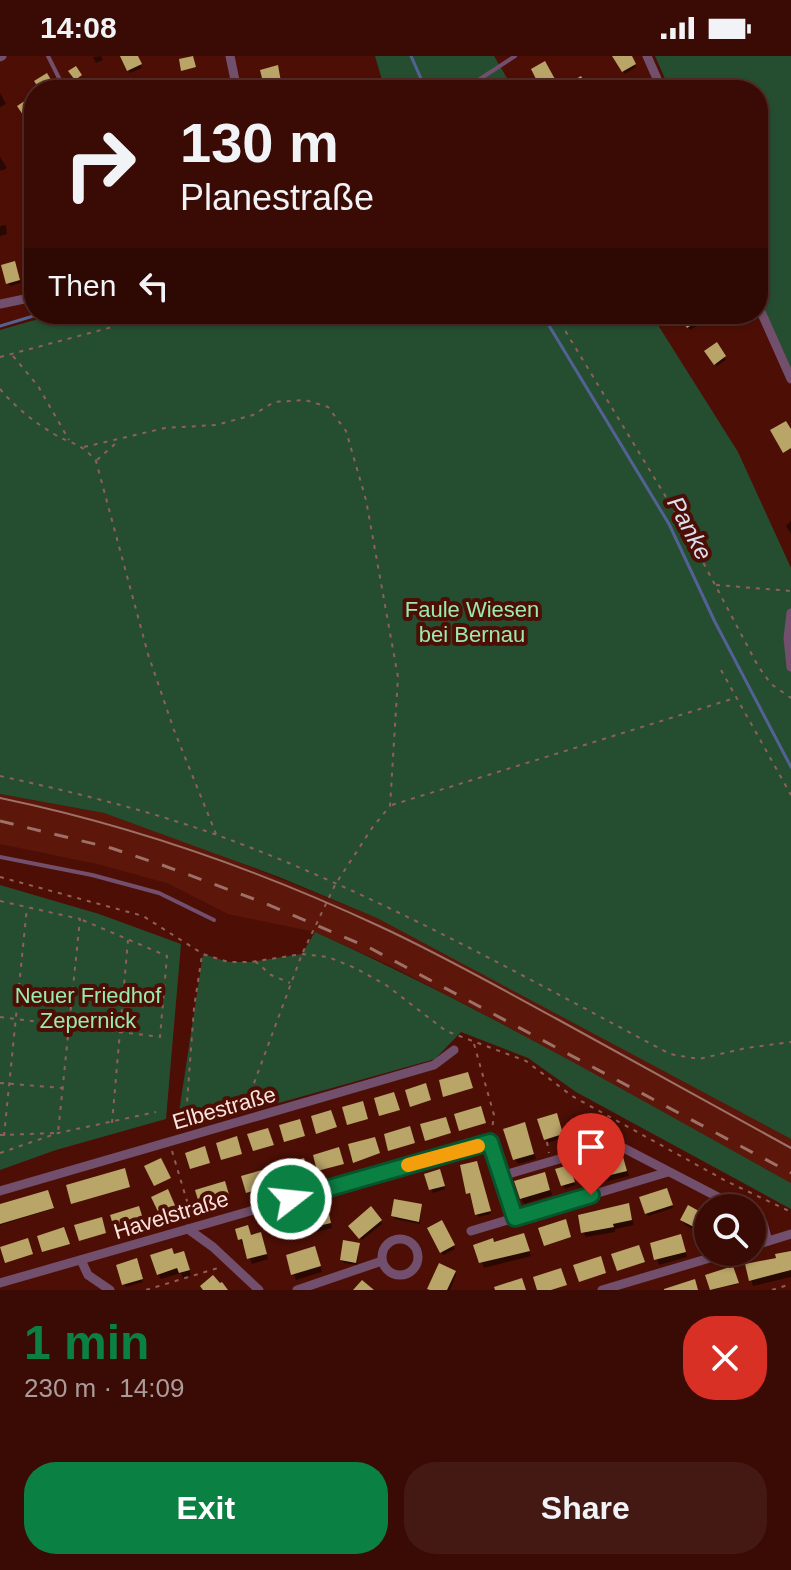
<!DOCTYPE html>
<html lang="en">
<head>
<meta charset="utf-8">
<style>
	body { margin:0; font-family:Arial,sans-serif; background:#451913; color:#f1f3f6; height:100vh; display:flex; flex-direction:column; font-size:30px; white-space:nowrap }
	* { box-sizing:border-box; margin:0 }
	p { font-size:26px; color:#ab9b9a }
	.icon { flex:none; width:44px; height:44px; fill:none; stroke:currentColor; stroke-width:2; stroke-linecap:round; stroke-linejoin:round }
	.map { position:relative; height:1234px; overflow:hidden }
	.details { display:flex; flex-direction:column; background:#3a0b04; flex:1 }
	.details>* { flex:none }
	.hud { position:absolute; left:24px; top:24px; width:744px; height:244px; border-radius:32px; box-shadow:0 2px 6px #0004,0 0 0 2px #542b26; background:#3a0b04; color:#f1f3f6; overflow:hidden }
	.controls { position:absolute; left:694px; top:1138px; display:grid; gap:16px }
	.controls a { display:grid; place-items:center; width:72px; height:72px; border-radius:50%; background:#3a0b04; box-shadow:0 2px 6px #0004,0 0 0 2px #542b26; font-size:40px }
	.pin { position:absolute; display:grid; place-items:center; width:68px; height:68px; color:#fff; margin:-82px -34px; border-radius:50% 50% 50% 0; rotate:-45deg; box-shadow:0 0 8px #0007 }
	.pin .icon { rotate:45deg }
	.me { position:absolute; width:88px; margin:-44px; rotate:74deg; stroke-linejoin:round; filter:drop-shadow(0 0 6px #0008) }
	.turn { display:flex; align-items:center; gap:28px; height:168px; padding:0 24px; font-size:36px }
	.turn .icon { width:104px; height:104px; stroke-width:2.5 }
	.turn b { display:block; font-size:56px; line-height:68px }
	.then { display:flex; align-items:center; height:76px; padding:0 24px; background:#0003; gap:16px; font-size:30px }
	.round { display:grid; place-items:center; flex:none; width:84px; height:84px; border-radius:32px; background:#451913 }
	.summary { display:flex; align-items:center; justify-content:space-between; height:136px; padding:0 24px }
	h1 { font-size:48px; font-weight:800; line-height:60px; color:#0b8043 }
	.action { display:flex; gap:16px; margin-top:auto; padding:16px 24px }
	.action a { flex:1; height:92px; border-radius:32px; background:#0b8043; color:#fff; font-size:32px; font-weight:800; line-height:92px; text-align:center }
	.action a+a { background:#451913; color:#f1f3f6 }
	.status { display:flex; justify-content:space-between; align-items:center; height:56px; padding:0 40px; background:#3a0b04; direction:ltr }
	.status svg { height:22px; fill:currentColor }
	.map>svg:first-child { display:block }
	.built { fill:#5c160a }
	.green { fill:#254e31 }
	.shadow { fill:#0007 }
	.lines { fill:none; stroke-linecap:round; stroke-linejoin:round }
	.stream { stroke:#546194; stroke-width:3 }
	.building { fill:#b9a568 }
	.path { stroke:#906058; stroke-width:2; stroke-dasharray:4 6; stroke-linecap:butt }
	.lane { stroke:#724f6d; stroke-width:4 }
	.street { stroke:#724f6d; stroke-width:9 }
	.tram { stroke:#9d7068; stroke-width:2 }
	.rail { stroke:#9d7068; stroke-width:3; stroke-dasharray:14 14; stroke-linecap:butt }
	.route-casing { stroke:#07532c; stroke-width:20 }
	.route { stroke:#0b8043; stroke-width:14 }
	.slow { stroke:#f59e0b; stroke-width:14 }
	.labels { text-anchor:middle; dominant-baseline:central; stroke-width:8; stroke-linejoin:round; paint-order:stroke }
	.park-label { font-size:22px; fill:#9aeaaf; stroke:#4d0f05 }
	.street-label { font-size:22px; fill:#fce3de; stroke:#4d0f05 }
	.water-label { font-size:24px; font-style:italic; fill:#dbe0f0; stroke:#4d0f05 }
</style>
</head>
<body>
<div class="status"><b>14:08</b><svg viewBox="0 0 49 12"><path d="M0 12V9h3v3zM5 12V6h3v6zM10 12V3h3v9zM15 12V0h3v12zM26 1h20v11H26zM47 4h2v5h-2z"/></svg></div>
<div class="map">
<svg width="791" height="1234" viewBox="0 0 791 1234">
	<rect width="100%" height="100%" fill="#4d0f05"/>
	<polygon class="built" points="0,738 104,757 203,792 377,862 484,915 791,1083 791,1127 499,966 391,910 315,876 228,858 167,827 97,808 0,788"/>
	<g class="green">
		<polygon points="375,0 494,0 514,34 385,34"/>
		<polygon points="655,0 791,0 791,315 758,241 758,34 670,34"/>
		<polygon points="56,258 651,258 738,396 791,512 791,1083 377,862 279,821 104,757 0,738 0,274"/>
		<polygon points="0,829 99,858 181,888 166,1063 56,1094 0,1114"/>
		<path d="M315 876C479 950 634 1040 791 1127V1153L576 1036 528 1002 461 976 435 1003 176 1076 203 898 228 906H251L302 898Z"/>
	</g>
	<g class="shadow">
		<polygon points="101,0 103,4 96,7 93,1"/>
		<polygon points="122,0 136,0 142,12 130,17"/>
		<polygon points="615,0 629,0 636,11 625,18"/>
		<polygon points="544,8 555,28 545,34 533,14"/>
		<polygon points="278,15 281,29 267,32 266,29"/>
		<polygon points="0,37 6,48 0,51"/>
		<polygon points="0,101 7,112 1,115 0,113"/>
		<polygon points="6,169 7,178 0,180 0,170"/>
		<polygon points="34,194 34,210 33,210 27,197"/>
		<polygon points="16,210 21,227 10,230 8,227"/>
		<polygon points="680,258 691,258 698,269 690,274"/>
		<polygon points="716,289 726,304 717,310 707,295"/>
		<polygon points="791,465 791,478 786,470"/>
		<polygon points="557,1062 564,1081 548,1087 540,1064"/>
		<polygon points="527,1074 536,1103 518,1108 515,1103"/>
		<polygon points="624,1105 629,1120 591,1129 588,1124"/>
		<polygon points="477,1111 491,1158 478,1161 472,1140 468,1137"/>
		<polygon points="570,1114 575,1129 565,1133 558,1115"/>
		<polygon points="427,1119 441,1119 445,1133 433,1137"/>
		<polygon points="547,1123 552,1139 524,1148 521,1142"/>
		<polygon points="47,1136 52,1153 0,1169 0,1150"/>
		<polygon points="668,1137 673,1152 648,1160 646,1157"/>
		<polygon points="421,1150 420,1168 395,1163 393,1160"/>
		<polygon points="628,1150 634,1169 615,1173 615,1176 586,1181 583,1176"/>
		<polygon points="326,1151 332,1172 285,1184 279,1164"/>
		<polygon points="708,1162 708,1181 685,1169 682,1164"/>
		<polygon points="380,1165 382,1168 362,1184 352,1173"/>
		<polygon points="441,1167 455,1193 443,1199 429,1173"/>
		<polygon points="247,1171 252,1181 263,1184 268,1203 252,1208 245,1188 243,1189 240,1183"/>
		<polygon points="526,1184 531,1200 484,1212 476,1190"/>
		<polygon points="683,1186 687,1201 659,1209 652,1188"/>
		<polygon points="359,1189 357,1209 344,1207 342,1204"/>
		<polygon points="317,1198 322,1216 296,1224 288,1200"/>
		<polygon points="791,1198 791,1221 753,1230 747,1209"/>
		<polygon points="174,1200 186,1202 191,1219 183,1222 181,1217 161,1223 158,1218"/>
		<polygon points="138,1208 143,1226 126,1231 124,1228"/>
		<polygon points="732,1212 738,1228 712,1234 708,1220"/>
		<polygon points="455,1216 456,1219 450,1234 430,1234"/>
	</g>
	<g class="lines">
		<g class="stream">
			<polyline points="411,0 426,34"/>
			<polyline points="542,258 669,468 715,566 791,711"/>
			<polyline points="0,270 40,258"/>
		</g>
	</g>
	<g class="building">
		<polygon points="120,0 138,0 142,8 127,15"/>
		<polygon points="193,0 196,11 181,15 179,3"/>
		<polygon points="612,0 632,0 636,8 622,16"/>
		<polygon points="545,5 556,25 541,33 531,13"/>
		<polygon points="278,9 281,26 264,30 260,14"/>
		<polygon points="76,10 82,19 75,24 68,15"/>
		<polygon points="47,17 57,34 40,34 34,25"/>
		<polygon points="581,20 588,33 570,34 567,28"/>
		<polygon points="34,39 34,65 29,68 17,50"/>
		<polygon points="15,205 20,224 6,228 1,209"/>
		<polygon points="678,258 694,258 698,265 687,272"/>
		<polygon points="717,286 726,300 714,309 704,295"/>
		<polygon points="786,365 791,373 791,392 783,397 770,374"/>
		<polygon points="468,1016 473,1032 443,1041 439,1024"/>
		<polygon points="426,1027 431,1044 410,1051 405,1034"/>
		<polygon points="394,1036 400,1054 379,1060 374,1042"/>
		<polygon points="363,1045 368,1063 347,1069 342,1051"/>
		<polygon points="481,1050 486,1067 459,1075 454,1058"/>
		<polygon points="331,1054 337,1071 316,1078 311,1060"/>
		<polygon points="557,1057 563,1078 544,1084 537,1063"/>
		<polygon points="446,1061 451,1077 425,1085 420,1068"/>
		<polygon points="300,1063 305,1080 284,1086 279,1069"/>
		<polygon points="525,1066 534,1098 513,1104 503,1073"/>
		<polygon points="410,1070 415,1087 388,1095 384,1078"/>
		<polygon points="268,1072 274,1089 253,1095 247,1078"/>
		<polygon points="237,1080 242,1098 221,1104 216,1087"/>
		<polygon points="375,1081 380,1097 353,1107 348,1088"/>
		<polygon points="205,1090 210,1107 190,1113 185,1097"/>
		<polygon points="339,1091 344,1108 317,1115 313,1099"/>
		<polygon points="611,1097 612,1100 622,1097 627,1115 586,1125 580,1107"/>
		<polygon points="161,1102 171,1122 154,1130 144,1110"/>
		<polygon points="304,1102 309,1119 281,1127 276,1110"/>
		<polygon points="477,1105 491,1155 475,1159 470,1137 466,1138 460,1109"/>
		<polygon points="569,1109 575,1126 561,1130 555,1113"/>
		<polygon points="125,1112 130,1131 71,1148 66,1129"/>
		<polygon points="269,1112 273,1129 246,1137 241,1120"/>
		<polygon points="440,1113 445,1130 429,1134 424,1118"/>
		<polygon points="545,1116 550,1134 520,1143 514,1125"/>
		<polygon points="225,1125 230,1142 200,1151 195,1134"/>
		<polygon points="667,1132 673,1149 645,1158 639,1141"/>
		<polygon points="168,1133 177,1154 161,1162 151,1141"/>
		<polygon points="48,1134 54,1152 0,1168 0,1148"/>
		<polygon points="394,1143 422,1148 419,1166 391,1160"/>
		<polygon points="629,1147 632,1164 613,1168 614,1171 581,1177 578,1159"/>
		<polygon points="327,1149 331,1167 280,1179 276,1162"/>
		<polygon points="688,1149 708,1160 708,1178 680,1164"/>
		<polygon points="139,1150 144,1166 115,1175 110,1159"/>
		<polygon points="371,1150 382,1164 359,1183 348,1170"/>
		<polygon points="102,1161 106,1177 79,1185 74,1169"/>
		<polygon points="566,1163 571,1181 544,1190 538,1172"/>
		<polygon points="442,1164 455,1189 440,1197 427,1172"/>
		<polygon points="248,1169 251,1179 261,1176 267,1198 247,1203 242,1183 238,1184 235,1173"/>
		<polygon points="64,1171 70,1188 42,1196 37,1180"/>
		<polygon points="524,1177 530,1195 479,1207 473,1189 493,1182 494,1186"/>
		<polygon points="681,1178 686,1196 654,1204 650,1187"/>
		<polygon points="28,1182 33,1198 5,1207 0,1191"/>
		<polygon points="343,1184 360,1187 356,1207 340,1204"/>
		<polygon points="639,1189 645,1206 617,1215 611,1198"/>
		<polygon points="315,1190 321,1210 291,1219 286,1199"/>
		<polygon points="172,1192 174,1198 184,1195 190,1214 179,1217 177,1212 157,1219 150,1199"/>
		<polygon points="791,1195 791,1214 749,1225 745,1208 776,1202 775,1198"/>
		<polygon points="601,1200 606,1217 579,1226 573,1209"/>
		<polygon points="137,1202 143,1223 122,1229 116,1209"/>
		<polygon points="439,1207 456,1215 447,1234 430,1234 427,1233"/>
		<polygon points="733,1210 739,1227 710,1234 705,1219"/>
		<polygon points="561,1212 567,1229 551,1234 537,1234 533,1221"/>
		<polygon points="213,1219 220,1227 222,1226 228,1234 203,1234 200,1230"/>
		<polygon points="522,1222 526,1234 495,1234 494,1231"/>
		<polygon points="695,1223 698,1234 664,1234 664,1233"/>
		<polygon points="362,1224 374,1234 353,1234"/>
	</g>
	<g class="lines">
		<g class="path">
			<polyline points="555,258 686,474 758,610 771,628 791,642"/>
			<polyline points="13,300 38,330 69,384"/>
			<polyline points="0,301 116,270"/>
			<path d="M0 333C15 351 34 366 54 378 74 390 79 385 96 405L148 598 174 674 216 778"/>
			<polyline points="84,391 165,372 216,369 253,359 274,346 305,344 328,351 346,375 366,444 398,621 390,750 372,772 335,829 302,898 244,1054"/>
			<polyline points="97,404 116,387"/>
			<polyline points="716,529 791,535"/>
			<polyline points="721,614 791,739"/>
			<path d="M0 720C73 736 147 754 217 779 374 836 523 920 670 998L699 1003 746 992 791 986"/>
			<polyline points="392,749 735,642"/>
			<polyline points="0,821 143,860 203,898 228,906 251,906 302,898 328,901 355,912 386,929 446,975 526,1005 572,1040 726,1125 791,1156"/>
			<polyline points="0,845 80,863 58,1077"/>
			<polyline points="255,905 271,919 290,927"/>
			<polyline points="0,961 160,981 167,900 80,863"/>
			<polyline points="474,988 494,1059 492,1074"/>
			<polyline points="0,1027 63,1032"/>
			<polyline points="112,1067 128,884"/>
			<polyline points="180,1074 181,1060 187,1047 194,952 202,899"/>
			<polyline points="0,1079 55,1077"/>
			<polyline points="4,1080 27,851"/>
			<polyline points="547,1086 549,1097"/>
			<polyline points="172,1095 192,1162"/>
			<polyline points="0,1097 58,1077 156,1056"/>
			<polyline points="146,1234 218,1212"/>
			<polyline points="772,1234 791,1228"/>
		</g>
		<g class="lane">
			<polyline points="48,0 65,34"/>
			<polyline points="463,34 515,0"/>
			<polyline points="0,801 92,819 159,837 214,864"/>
		</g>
		<g class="street">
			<polyline points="230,0 237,34"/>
			<polyline points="647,0 662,34"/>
			<polyline points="0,1 2,0"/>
			<polyline points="0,248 34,241"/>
			<polyline points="758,249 791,323"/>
			<polyline points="791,557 788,582 791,611"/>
			<polyline points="501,1120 614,1087 739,1152"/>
			<polyline points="0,1135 434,1009 454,994"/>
			<polyline points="752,1159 763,1167 768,1185"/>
			<polyline points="188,1173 213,1191 259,1234"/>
			<polyline points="471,1175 668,1116"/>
			<circle cx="400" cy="1201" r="18"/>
			<polyline points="752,1190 791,1178"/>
			<polyline points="81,1204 88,1219 110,1234"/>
			<polyline points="0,1227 490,1086 515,1162"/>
			<polyline points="297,1234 382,1205"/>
			<polyline points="602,1234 730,1196"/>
		</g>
		<path class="tram" d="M0 742C130 769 259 814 379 870 440 898 498 931 557 963 635 1006 713 1049 791 1092"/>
		<polyline class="rail" points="0,765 111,792 162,809 262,846 370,892 791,1117"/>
	</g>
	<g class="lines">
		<g class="route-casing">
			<polyline id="route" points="291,1143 490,1086 515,1162 591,1139"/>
		</g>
		<use href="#route" class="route"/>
		<polyline class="slow" points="408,1109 478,1090"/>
	</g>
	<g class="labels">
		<g class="park-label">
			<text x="472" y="553">Faule Wiesen<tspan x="472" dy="25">bei Bernau</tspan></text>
			<text x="88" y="939">Neuer Friedhof<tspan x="88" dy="25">Zepernick</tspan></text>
		</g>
		<g class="street-label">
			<text transform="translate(224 1052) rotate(-16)">Elbestraße</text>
			<text transform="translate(171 1159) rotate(-17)">Havelstraße</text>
		</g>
		<g class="water-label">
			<text transform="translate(690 472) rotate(62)">Panke</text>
		</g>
	</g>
</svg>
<div class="controls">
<a><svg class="icon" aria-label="search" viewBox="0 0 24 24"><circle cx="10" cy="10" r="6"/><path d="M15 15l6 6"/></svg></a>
</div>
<div class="pin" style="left:591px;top:1139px;background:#d93025"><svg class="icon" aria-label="arrive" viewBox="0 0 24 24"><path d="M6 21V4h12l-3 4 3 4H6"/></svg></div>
<svg class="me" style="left:291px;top:1143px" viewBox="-20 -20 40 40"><circle r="17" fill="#0b8043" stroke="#fff" stroke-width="3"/><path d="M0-11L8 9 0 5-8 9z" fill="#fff"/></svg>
<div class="hud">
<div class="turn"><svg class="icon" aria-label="right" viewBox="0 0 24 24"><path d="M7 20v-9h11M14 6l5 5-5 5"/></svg><div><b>130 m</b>Planestraße</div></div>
<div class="then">Then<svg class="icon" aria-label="left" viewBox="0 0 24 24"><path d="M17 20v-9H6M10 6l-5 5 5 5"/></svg></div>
</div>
</div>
<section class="details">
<div class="summary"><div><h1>1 min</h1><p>230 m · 14:09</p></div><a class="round" style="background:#d93025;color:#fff"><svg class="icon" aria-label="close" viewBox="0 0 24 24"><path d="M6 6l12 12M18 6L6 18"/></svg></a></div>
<div class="action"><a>Exit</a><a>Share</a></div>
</section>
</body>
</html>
